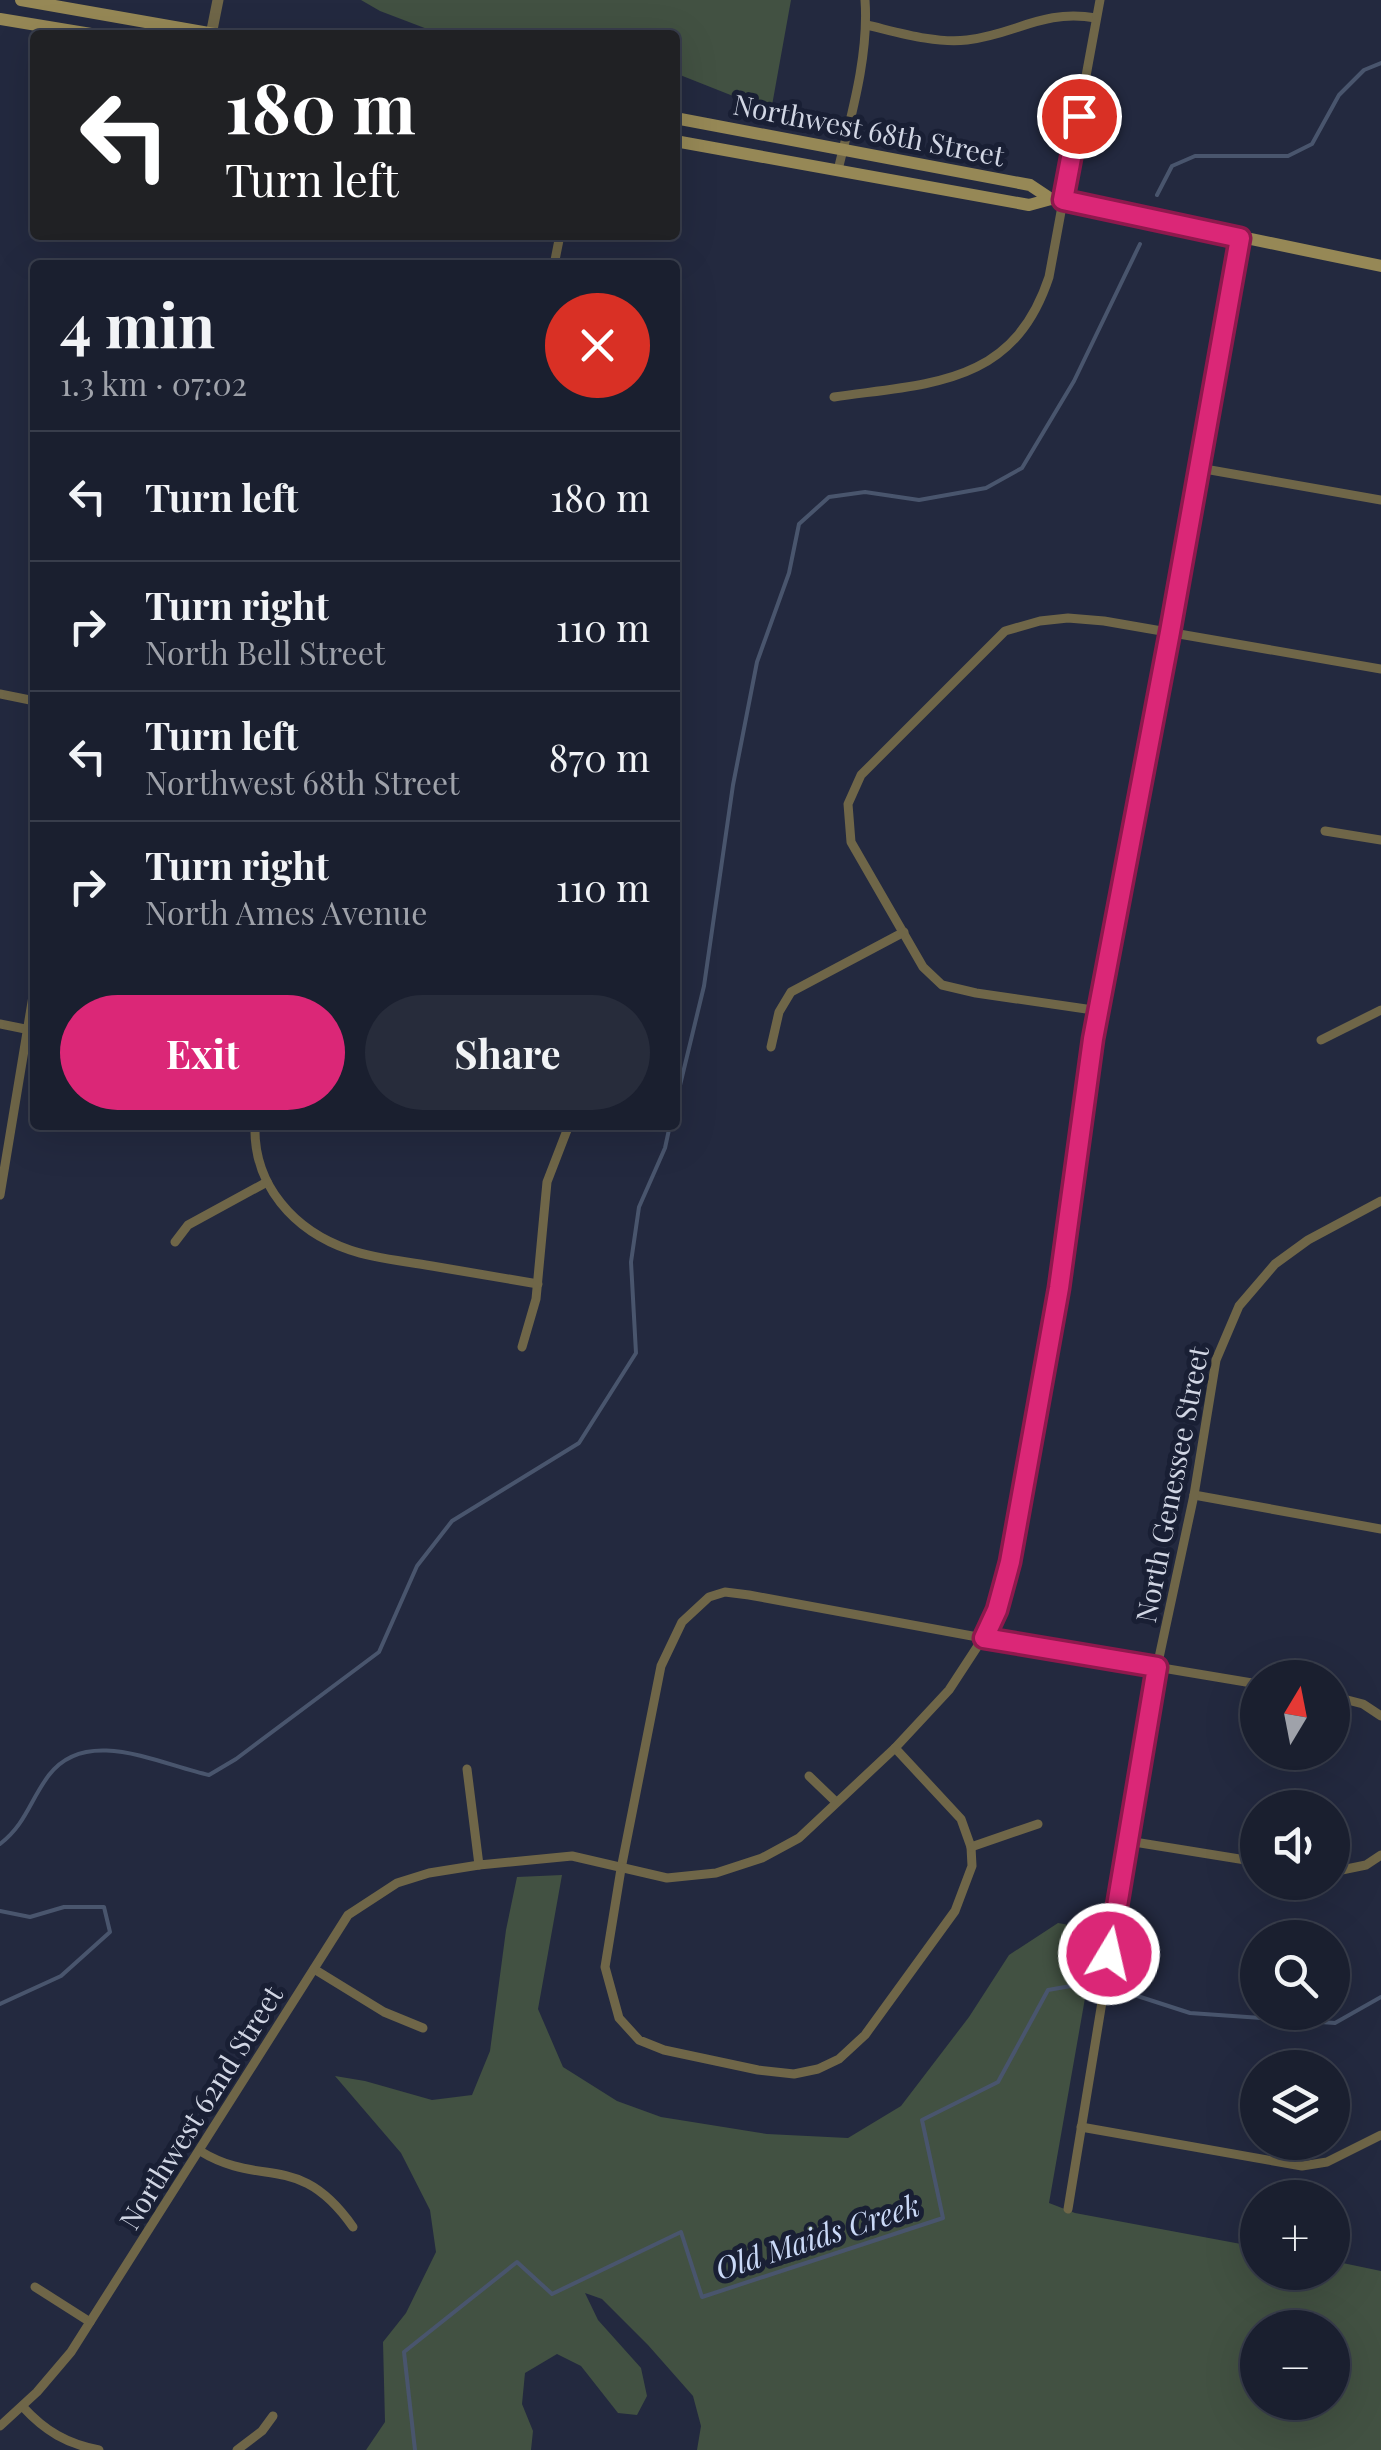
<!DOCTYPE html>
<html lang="en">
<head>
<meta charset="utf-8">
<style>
	body { margin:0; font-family:"Playfair Display",serif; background:#272c3b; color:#f1f3f6; height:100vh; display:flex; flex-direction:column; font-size:38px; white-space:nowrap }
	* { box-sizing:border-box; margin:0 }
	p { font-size:32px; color:#9fa2aa }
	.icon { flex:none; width:55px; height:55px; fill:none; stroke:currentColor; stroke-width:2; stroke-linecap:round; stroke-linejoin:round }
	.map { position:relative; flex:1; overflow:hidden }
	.drawer { position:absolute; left:30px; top:260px; width:650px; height:870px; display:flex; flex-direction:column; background:#1a1f2f; border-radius:10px; box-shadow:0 10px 40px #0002,0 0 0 2px #383d4b }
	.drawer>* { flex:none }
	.top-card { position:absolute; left:30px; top:30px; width:650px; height:210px; border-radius:10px; box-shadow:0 10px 40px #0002,0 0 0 2px #383d4b; background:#202124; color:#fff; overflow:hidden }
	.needle { width:65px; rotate:10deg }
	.controls { position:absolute; left:1240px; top:1660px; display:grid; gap:20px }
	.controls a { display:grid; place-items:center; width:110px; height:110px; border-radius:50%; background:#1a1f2f; box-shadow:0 10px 40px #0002,0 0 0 2px #383d4b; font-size:50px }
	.pin { position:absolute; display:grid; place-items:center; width:85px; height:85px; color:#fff; margin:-42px; border:5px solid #fff; border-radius:50%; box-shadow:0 2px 10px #0007 }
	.me { position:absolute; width:110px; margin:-55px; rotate:9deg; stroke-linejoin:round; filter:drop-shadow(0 0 8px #0008) }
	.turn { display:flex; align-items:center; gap:35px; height:210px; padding:0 30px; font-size:45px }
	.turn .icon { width:130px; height:130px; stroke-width:2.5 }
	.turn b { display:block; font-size:70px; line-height:85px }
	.round { display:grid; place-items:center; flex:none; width:105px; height:105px; border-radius:52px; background:#272c3b }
	.overview { display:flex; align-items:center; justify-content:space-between; height:170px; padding:0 30px }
	h1 { font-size:60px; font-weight:700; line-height:75px }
	.primary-button { display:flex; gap:20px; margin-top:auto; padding:20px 30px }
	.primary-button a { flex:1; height:115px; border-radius:60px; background:#db2777; color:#fff; font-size:40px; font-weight:700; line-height:115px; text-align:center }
	.primary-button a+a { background:#272c3b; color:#f1f3f6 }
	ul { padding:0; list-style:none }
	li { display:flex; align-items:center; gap:30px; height:130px; padding:0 30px; border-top:2px solid #383d4b }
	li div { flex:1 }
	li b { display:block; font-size:38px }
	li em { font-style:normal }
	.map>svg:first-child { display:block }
	.green { fill:#425142; fill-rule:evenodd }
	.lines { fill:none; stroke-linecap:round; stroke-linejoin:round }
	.stream { stroke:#49556d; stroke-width:4 }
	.minor { stroke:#6f6648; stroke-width:9 }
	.tertiary { stroke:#6f6648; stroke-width:11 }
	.secondary { stroke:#968856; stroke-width:12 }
	.route-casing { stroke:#8e194d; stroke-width:25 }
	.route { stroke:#db2777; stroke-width:18 }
	.labels { text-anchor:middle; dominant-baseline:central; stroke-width:10; stroke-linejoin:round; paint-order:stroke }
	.street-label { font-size:28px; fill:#d1d6e4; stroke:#191f34 }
	.water-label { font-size:30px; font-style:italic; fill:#cad9f7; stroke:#191f34 }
</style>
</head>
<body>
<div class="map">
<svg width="1381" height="2450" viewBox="0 0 1381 2450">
	<rect width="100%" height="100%" fill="#23293f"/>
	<g class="green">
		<polygon points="361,0 791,0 771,111 675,73 675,35 443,35 380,11"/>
		<path d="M562 1875 538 2009 563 2067 617 2101 661 2117 767 2134 848 2138 901 2106 969 2017 1009 1955 1058 1923 1097 1930 1049 2203 1075 2213 1257 2247 1258 2272H1332L1333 2261 1381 2271V2450H697L701 2426 693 2396 648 2345 602 2299 585 2293 598 2320 641 2368 647 2396 637 2415 618 2413 581 2366 557 2354 525 2373 522 2404 533 2431 531 2450H366L385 2422 383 2342 406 2313 436 2252 430 2210 401 2153 335 2076 365 2081 432 2100 472 2095 490 2051 506 1930 517 1877ZM1258 2328H1332V2402H1258Z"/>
	</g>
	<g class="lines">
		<g class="stream">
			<polyline points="1157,195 1172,166 1195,156 1288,156 1312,144 1339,95 1364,70 1381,63"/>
			<polyline points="675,1106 704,986 733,785 757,662 789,573 799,524 829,497 865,492 919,500 986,488 1022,468 1074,381 1140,244"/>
			<path d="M0 1844C26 1824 30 1800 49 1775 87 1725 161 1765 209 1775L236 1759 379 1652 417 1566 452 1521 579 1443 636 1353 631 1262 639 1207 665 1148 670 1125"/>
			<polyline points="0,1911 30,1917 64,1907 104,1907 110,1932 61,1976 0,2004"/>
			<polyline points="1122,1991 1190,2013 1335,2023 1381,1997"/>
			<polyline points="415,2450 404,2352 517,2262 552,2294 681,2232 702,2297 943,2218 922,2120 998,2082 1048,1990 1082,1984"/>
		</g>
		<g class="minor">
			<path d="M867 25C897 32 936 44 967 40 1017 34 1042 9 1096 18"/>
			<path d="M838 170C851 116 869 56 865 0"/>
			<polyline points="554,265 560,235"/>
			<path d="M834 397C930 383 1013 386 1049 277L1100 0"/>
			<polyline points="1199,468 1381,500"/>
			<polyline points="0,694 35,701"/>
			<polyline points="1325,831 1381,840"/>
			<polyline points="1100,1011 976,993 942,985 923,967 851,842 848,804 861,775 1005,631 1040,621 1068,618 1104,621 1381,669"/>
			<polyline points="0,1024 35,1031"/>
			<polyline points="1321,1040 1381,1010"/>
			<polyline points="771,1047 779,1012 791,992 904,932"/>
			<path d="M255 1125C253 1185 294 1231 350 1250 376 1259 405 1261 432 1266 468 1272 503 1278 538 1284"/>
			<polyline points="0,1195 35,984"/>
			<polyline points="175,1242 188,1225 267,1182"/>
			<polyline points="522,1347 536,1299 547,1182 569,1125"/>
			<polyline points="1194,1495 1381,1529"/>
			<polyline points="1332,1696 1363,1704 1381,1716"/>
			<polyline points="895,1748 961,1819 971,1847 972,1866 955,1911 865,2035 839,2059 818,2069 794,2074 758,2070 664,2050 639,2040 619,2018 605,1967 621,1869 661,1666 682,1622 709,1597 725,1592 749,1595 983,1638 1258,1684"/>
			<polyline points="467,1769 479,1865"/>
			<polyline points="809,1776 836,1802"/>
			<polyline points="1128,1841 1258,1862"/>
			<polyline points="971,1847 1038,1824"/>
			<polyline points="1332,1872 1366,1865 1381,1855"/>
			<polyline points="314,1969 384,2012 423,2028"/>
			<polyline points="1081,2127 1302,2166 1327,2162 1381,2135"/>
			<path d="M200 2151C262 2189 299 2150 353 2227"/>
			<polyline points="1068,2209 1157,1667 1194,1495 1216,1360 1239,1306 1275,1264 1308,1240 1381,1201"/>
			<polyline points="35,2287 90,2322"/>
			<path d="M23 2407C45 2431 67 2444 99 2450"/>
			<polyline points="0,2426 37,2392 71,2352 348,1915 397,1883 429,1873 479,1865 572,1856 667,1878 716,1873 762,1858 799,1838 895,1748 949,1690 983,1638 1006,1584 1059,1288 1093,1039 1171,632 1239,238"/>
			<polyline points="237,2450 262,2431 273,2416"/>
		</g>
		<polyline class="tertiary" points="211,35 218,0"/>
		<g class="secondary">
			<polyline points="21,0 220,35"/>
			<polyline points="0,19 97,35"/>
			<polyline points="675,118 1030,185 1051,199"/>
			<polyline points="675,141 1029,205 1051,199 1063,200 1381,266"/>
		</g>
	</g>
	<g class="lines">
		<g class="route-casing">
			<polyline id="route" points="1079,116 1063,200 1240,238 1170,632 1093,1039 1059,1288 1010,1562 997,1610 984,1638 1157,1667 1109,1954"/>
		</g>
		<use href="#route" class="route"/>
	</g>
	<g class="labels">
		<g class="street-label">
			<text transform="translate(869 129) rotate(11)">Northwest 68th Street</text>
			<text transform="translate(1171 1484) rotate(-79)">North Genessee Street</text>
			<text transform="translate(200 2107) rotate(-58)">Northwest 62nd Street</text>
		</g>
		<g class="water-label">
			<text transform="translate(817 2236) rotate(-18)">Old Maids Creek</text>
		</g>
	</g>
</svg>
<div class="controls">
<a><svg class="needle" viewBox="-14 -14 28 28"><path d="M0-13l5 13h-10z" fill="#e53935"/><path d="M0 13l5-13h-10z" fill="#9fa2aa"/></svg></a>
<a><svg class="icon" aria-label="sound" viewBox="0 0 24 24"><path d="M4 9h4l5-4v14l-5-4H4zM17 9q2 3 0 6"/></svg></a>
<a><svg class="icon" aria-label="search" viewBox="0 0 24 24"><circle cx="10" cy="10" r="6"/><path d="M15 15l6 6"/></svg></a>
<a><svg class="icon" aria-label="layers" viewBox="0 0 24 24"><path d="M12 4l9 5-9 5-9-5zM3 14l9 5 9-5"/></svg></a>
<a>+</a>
<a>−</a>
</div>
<div class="pin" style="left:1079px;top:116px;background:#d93025"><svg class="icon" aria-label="arrive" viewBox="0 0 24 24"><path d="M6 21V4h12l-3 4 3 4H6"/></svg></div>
<svg class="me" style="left:1109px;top:1954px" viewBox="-20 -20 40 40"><circle r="17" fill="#db2777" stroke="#fff" stroke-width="3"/><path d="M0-11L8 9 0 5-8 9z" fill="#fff"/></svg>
<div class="top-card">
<div class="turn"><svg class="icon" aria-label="left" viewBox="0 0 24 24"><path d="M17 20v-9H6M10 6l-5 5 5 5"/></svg><div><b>180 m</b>Turn left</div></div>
</div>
<section class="drawer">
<div class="overview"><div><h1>4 min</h1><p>1.3 km · 07:02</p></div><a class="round" style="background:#d93025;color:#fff"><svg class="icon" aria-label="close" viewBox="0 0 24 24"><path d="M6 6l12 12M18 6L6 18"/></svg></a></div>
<ul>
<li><svg class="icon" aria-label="left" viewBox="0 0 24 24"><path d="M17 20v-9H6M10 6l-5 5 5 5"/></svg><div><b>Turn left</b></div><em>180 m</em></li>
<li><svg class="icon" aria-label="right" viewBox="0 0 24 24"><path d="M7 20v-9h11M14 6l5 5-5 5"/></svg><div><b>Turn right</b><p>North Bell Street</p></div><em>110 m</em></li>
<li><svg class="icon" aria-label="left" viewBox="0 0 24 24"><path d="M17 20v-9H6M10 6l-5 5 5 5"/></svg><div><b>Turn left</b><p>Northwest 68th Street</p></div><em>870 m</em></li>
<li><svg class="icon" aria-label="right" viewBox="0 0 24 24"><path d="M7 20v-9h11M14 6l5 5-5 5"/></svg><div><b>Turn right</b><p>North Ames Avenue</p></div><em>110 m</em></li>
</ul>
<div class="primary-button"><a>Exit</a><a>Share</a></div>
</section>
</div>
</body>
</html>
